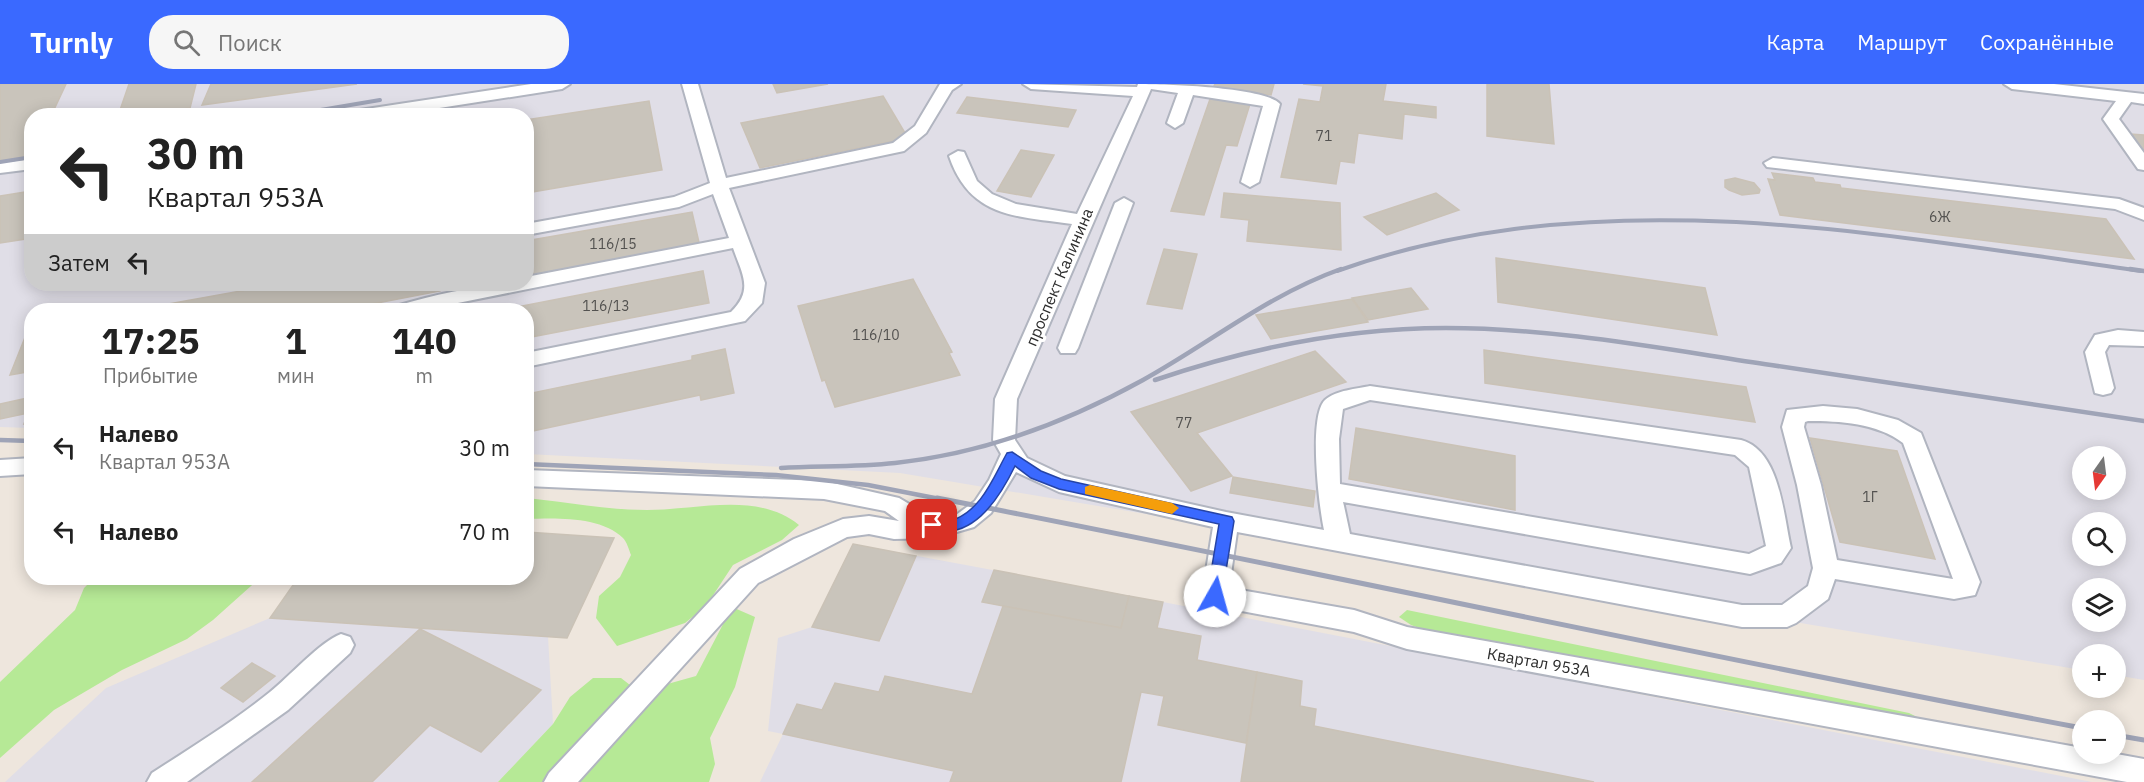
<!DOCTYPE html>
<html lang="ru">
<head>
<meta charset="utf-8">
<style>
	body { margin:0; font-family:"IBM Plex Sans",sans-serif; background:#f6f6f6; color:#222; height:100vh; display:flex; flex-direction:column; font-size:22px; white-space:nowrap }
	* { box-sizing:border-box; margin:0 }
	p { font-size:20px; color:#767676 }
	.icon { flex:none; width:33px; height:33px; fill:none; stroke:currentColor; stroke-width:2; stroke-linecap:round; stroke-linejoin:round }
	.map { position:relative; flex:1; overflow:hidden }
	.panel { position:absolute; left:24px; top:219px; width:510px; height:282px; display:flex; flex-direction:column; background:#fff; border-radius:24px; box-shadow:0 3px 15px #0003 }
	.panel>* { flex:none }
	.top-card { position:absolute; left:24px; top:24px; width:510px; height:183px; border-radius:24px; box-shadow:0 3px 15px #0003; background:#fff; color:#222; overflow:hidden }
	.needle { width:39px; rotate:194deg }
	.tools { position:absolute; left:2072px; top:362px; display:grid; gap:12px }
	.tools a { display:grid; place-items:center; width:54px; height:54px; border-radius:50%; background:#fff; box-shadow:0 3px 15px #0003; font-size:30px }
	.pin { position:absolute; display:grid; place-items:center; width:51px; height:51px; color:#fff; margin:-26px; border-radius:12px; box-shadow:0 3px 9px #0006 }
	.me { position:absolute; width:66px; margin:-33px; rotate:7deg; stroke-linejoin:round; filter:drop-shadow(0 0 4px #0008) }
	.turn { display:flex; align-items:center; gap:21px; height:126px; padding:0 24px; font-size:27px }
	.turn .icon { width:78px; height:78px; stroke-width:2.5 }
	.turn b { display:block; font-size:42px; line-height:51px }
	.then { display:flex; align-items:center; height:57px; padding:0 24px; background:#0003; gap:12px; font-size:22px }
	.eta { display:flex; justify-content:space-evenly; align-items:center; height:102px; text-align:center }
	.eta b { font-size:36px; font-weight:700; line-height:42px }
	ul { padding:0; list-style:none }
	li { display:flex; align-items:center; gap:18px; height:84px; padding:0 24px }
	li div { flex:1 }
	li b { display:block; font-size:22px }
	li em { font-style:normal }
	header { display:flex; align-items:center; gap:36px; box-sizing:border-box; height:84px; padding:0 30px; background:#3a69ff; color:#fff }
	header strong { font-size:28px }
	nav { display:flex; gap:33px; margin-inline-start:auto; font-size:21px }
	.search { width:420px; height:54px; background:#f6f6f6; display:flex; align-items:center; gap:15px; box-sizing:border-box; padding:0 21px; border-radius:24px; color:#767676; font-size:22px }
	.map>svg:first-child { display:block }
	.industrial { fill:#e0dee7; fill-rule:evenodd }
	.green { fill:#b6e996 }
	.building { fill:#c9c4bb; stroke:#cac2b6; stroke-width:1.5 }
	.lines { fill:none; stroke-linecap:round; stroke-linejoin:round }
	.minor-casing { stroke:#b1b5c0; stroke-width:4 }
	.minor { fill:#fff; fill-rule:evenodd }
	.rail-far2 { stroke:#9fa4b7; stroke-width:4 }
	.rail-far1 { stroke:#9fa4b7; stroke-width:4.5 }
	.rail { stroke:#9fa4b7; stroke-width:5 }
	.route { fill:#3a69ff; stroke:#2644a6; stroke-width:1.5 }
	.slow { fill:#f59e0b }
	.labels { text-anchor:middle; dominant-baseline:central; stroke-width:6; stroke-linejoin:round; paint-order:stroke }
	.number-label { font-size:14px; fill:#535250 }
	.street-label { font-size:16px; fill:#2c2c2c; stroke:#fff }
</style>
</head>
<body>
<header>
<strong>Turnly</strong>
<div class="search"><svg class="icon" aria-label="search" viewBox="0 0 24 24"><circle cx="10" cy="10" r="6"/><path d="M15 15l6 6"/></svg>Поиск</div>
<nav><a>Карта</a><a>Маршрут</a><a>Сохранённые</a></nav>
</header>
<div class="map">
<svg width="2144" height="698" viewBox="0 0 2144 698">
	<rect width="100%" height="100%" fill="#eee6dd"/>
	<g class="industrial">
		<path d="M0 0H2144V596L2115 591V570H2082V586L900 389 527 370 526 226H32L31 344 0 343ZM32 32H526V200H32ZM2082 372H2115V405H2082ZM2082 438H2115V471H2082ZM2082 504H2115V537H2082Z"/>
		<polygon points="853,460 1163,518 2092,698 760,698 783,650 768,647 778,554 812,543"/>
		<polygon points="270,534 548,553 553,640 498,698 5,698 106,604"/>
	</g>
	<g class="green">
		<path d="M527 414C566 418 607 426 647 426 697 426 757 407 799 441L782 456 733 481 706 522 685 539 617 562 596 534 599 512 620 493 631 471C629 466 627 458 623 454 601 432 555 434 527 435Z"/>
		<polygon points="94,494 260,494 213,536 187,555 122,586 54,626 0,674 0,598 75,526 84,504"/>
		<polygon points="732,523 755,533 735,603 710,654 715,680 709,698 498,698 553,640 570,613 593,594 621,594 639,608 696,592"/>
		<polygon points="1407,526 1909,629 1919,634 1923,640 1432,549 1411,541 1399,533"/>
	</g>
	<g class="building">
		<polygon points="0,0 66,0 51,32 32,32 32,72 0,77"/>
		<polygon points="129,0 196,0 190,24 141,32 118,32"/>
		<polygon points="211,0 357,0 202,21"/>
		<polygon points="773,0 828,0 777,9"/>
		<polygon points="1215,0 1274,0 1271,11 1213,4"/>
		<polygon points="1303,0 1386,0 1383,17 1436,23 1436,34 1404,30 1402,55 1358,49 1354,79 1340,77 1336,100 1281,93 1299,15 1320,18 1323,2"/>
		<polygon points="1487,0 1549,0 1554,60 1487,52"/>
		<polygon points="883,12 908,54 760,84 741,39"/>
		<polygon points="967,13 1076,26 1068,43 957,29"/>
		<polygon points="1210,15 1250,20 1237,62 1226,61 1204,131 1171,127"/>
		<polygon points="649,17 662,86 526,109 526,36"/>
		<polygon points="2130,50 2144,51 2144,68"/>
		<polygon points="1021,66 1054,71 1031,113 997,107"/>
		<polygon points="1772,89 1813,94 1815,98 1840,101 1841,104 2106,135 2134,175 1780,131 1768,95 1775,96"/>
		<polygon points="1735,94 1754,99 1760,106 1759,109 1742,111 1729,106 1725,103 1725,96"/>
		<polygon points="32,107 32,154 0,159 0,112"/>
		<polygon points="1224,109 1340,119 1341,166 1247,157 1249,136 1221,133"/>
		<polygon points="1436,109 1459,126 1387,151 1364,133"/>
		<polygon points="692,128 700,163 526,195 526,157"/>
		<polygon points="1164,165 1197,170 1182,225 1147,220"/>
		<polygon points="1496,174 1705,204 1717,251 1498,218"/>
		<polygon points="703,187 709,219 526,254 526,226 501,226"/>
		<polygon points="913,195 952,268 949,269 960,291 835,323 825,296 822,297 798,222"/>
		<polygon points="280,200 440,200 440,207 341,226 135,226"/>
		<polygon points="1411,204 1428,225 1368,236 1352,214"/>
		<polygon points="1352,215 1368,238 1271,255 1256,231"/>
		<polygon points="28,246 32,246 32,287 10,291"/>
		<polygon points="725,265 734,309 701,316 700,311 528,348 527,310 692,276 692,272"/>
		<polygon points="1484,266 1746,303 1755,338 1485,299"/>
		<polygon points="1315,267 1346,298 1197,349 1232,392 1191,407 1131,328"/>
		<polygon points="32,313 32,338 24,340 28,329 0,335 0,320"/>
		<polygon points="1356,344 1515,372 1515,426 1349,395"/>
		<polygon points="1810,354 1897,367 1935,475 1840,458"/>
		<polygon points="1233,393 1315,407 1313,423 1230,409"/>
		<polygon points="526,448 614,454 567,554 270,534 298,494 526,494"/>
		<polygon points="853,460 916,472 879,557 812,543"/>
		<polygon points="994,486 1129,512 1121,544 982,518"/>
		<polygon points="1129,512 1163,518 1157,544 1201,552 1197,576 1257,588 1246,659 1158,641 1164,612 1141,608 1121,698 950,698 954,687 783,650 797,620 822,626 835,599 879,608 885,592 972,610 1003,522 1121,544"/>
		<polygon points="420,545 541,606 481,668 430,641 372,698 252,698"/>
		<polygon points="252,579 275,592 243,618 221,604"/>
		<polygon points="1257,588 1302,597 1300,622 1316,625 1314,642 1594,698 1241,698"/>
	</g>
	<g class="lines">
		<g class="minor-casing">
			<g id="minor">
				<polygon points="531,0 570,0 562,5 388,32 345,32 353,27"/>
				<path d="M682 0H698L726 94 893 59 915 42 940 0H961L952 6 926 49 904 67 729 104 765 199 762 219 745 237 526 283V269L731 228C754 206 742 190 733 164L423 226H393L396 222C439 209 482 200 526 200V193L729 154 713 110 679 123 526 151V140L674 113 710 99Z"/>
				<path d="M1023 0 1137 3 1138 0C1163 0 1266 3 1280 20L1259 98 1250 103 1241 98 1263 22 1193 11 1183 39 1175 44 1167 39 1178 9 1151 5 1017 315 1015 356 1027 374 1065 392 1226 428 1324 446C1319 423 1308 332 1325 316 1336 306 1357 305 1370 302L1741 356C1780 367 1783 429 1791 464L1781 479 1750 490 1343 418 1344 422 1350 450 1742 521H1782L1808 502 1813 484 1797 401 1782 343 1787 326 1823 322 1857 325 1898 336 1921 349 1980 498 1975 511 1954 515 1835 495 1828 515 1796 539 1787 543H1742L1237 448 1229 504 1354 526 1407 543 2082 664V669H2111L2144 675V698H2127L1407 565 1354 548 1215 522 1206 519 1202 512 1213 443 1059 408 1016 388 991 429 974 443 936 454 894 455 869 450 847 453 758 499 578 698H544L549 689 740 485 794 455 843 435 869 432 899 437 885 427 824 415 526 402V386L824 397 899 414 926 430 945 435 956 431 975 417 989 396 1001 370 993 356 995 315 1072 140C1016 132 970 134 949 72L958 67 964 68 977 97 992 110 1016 120 1077 130 1133 12 1031 5ZM1370 316 1735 371 1749 383 1766 462 1749 470 1340 400 1339 355 1343 325ZM1808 337C1840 337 1877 339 1903 359L1953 495 1837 476 1821 401 1804 343 1805 338Z"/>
				<polygon points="2004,0 2054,0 2144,10 2144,20 2131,18 2119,35 2144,69 2144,86 2138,85 2103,35 2116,17 2012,5"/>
				<polygon points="1773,74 2119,115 2144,124 2144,136 2115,125 1767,83 1764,79"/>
				<polygon points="32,75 32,85 0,89 0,79"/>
				<polygon points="1124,114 1133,119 1078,264 1075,269 1061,269 1058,264 1115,119"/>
				<polygon points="2118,246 2144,248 2144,262 2109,261 2105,268 2114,304 2111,309 2103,311 2095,309 2085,268 2095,251"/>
				<polygon points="32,374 32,390 0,392 0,376"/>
				<path d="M341 550 350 553 354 561 350 569 288 626 187 698H147L152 689C192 663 233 638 270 608 289 593 321 557 341 550Z"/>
			</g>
		</g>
		<use href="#minor" class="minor"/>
		<g class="rail-far2">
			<polyline points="285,32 380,16"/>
			<polyline points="0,78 32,73"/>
			<path d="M1337 187C1597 94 1876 150 2141 187"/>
		</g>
		<g class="rail-far1">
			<polyline points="2130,185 2144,187"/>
			<path d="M1155 296C1249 264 1346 244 1446 244 1555 244 1663 265 1771 281 1895 300 2020 318 2144 337"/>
			<polyline points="0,356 32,357"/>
			<polyline points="526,380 776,391 868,401 945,416"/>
			<path d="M781 384C819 382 857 383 895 379 982 370 1067 338 1143 296 1210 259 1268 211 1341 185"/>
		</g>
		<g class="rail">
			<path d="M937 414C1319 488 1700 572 2082 644"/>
			<polyline points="2115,651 2144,656"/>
		</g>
	</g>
	<path class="route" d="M1012 368 1041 387 1061 395 1232 433 1234 437 1221 517H1209L1207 512 1219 440 1059 405 1031 394 1015 382C998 417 971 459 926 445L924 441 926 438C935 435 942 439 950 437 981 428 993 394 1007 369Z"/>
	<polygon class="slow" points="1090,401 1172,419 1179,424 1172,430 1085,410 1085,403"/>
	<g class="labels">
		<g class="number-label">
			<text x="1324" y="52">71</text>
			<text x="1940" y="133">6Ж</text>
			<text x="613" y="160">116/15</text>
			<text x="606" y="222">116/13</text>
			<text x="876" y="251">116/10</text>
			<text x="1184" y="339">77</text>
			<text x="1870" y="413">1Г</text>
		</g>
		<g class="street-label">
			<text transform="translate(1059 193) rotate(-67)">проспект Калинина</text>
			<text transform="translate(1539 578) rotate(10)">Квартал 953А</text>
		</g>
	</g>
</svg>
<div class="tools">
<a><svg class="needle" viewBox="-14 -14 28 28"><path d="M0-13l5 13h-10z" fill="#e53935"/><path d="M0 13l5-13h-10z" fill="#767676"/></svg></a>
<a><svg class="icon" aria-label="search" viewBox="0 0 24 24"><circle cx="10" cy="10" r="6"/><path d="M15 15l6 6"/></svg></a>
<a><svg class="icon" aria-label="layers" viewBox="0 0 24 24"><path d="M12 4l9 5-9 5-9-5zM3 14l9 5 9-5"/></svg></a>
<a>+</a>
<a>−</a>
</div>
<div class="pin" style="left:932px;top:441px;background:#d93025"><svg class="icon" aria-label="arrive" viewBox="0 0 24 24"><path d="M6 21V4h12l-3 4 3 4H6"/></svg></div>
<svg class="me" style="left:1215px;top:512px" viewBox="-20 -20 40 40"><circle r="19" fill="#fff"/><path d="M0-13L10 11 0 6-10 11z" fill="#3a69ff"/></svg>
<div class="top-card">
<div class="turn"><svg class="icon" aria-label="left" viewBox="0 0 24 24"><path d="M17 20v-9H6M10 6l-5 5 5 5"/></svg><div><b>30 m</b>Квартал 953А</div></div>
<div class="then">Затем<svg class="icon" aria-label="left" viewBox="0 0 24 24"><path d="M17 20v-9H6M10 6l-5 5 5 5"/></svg></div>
</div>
<section class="panel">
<div class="eta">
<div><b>17:25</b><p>Прибытие</p></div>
<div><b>1</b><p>мин</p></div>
<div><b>140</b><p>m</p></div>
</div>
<ul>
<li><svg class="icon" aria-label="left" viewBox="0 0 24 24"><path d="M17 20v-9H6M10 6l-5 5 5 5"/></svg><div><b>Налево</b><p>Квартал 953А</p></div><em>30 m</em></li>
<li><svg class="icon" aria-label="left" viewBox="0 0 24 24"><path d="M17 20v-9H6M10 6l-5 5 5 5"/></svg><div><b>Налево</b></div><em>70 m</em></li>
</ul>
</section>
</div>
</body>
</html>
